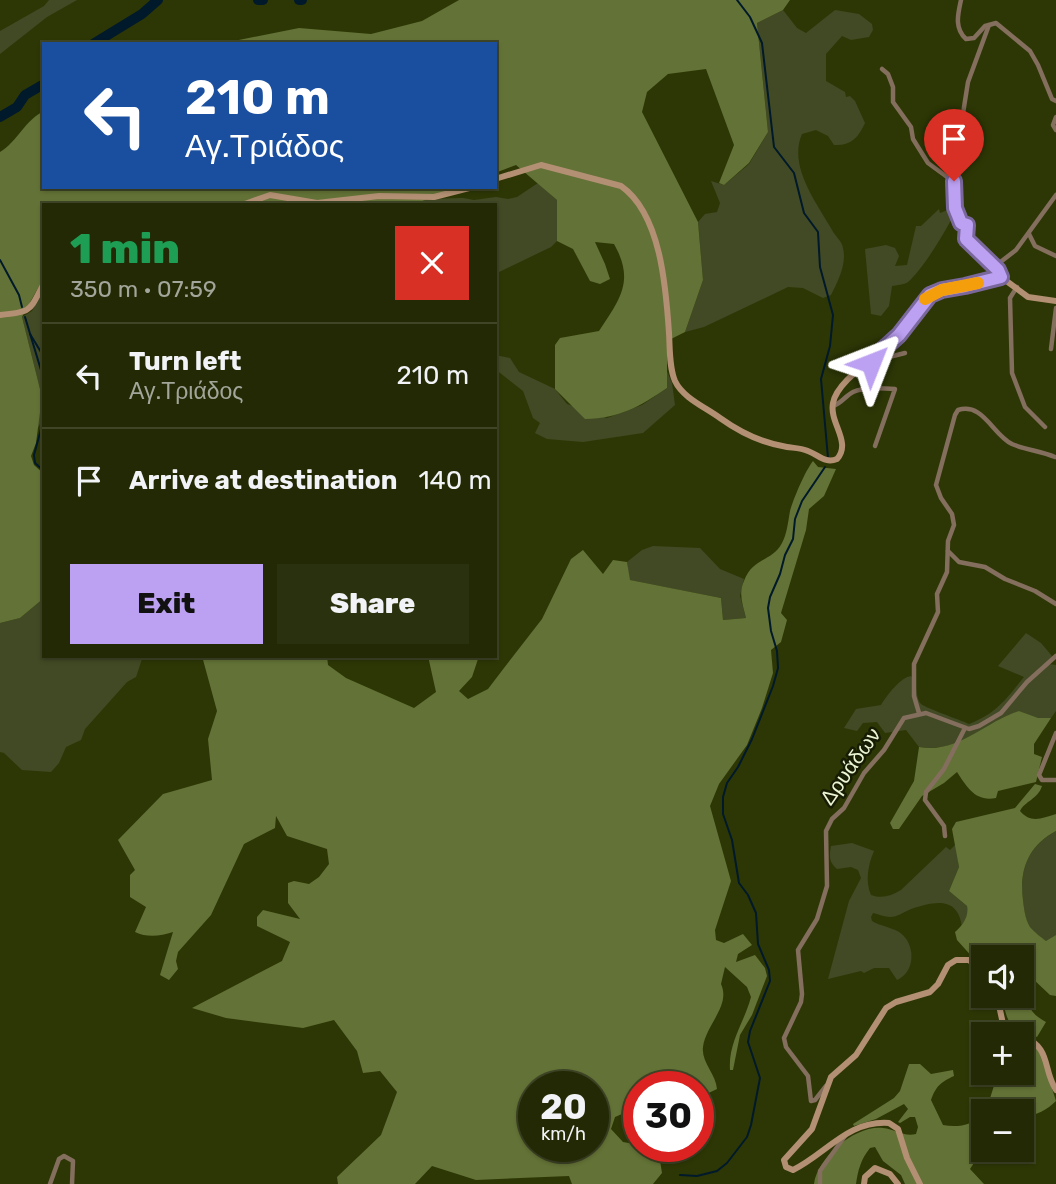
<!DOCTYPE html>
<html lang="en">
<head>
<meta charset="utf-8">
<style>
	body { margin:0; font-family:Rubik,sans-serif; background:#2a310e; color:#f1f3f6; height:100vh; display:flex; flex-direction:column; font-size:26px; white-space:nowrap }
	* { box-sizing:border-box; margin:0 }
	p { font-size:23px; color:#a2a69a }
	.icon { flex:none; width:38px; height:38px; fill:none; stroke:currentColor; stroke-width:2; stroke-linecap:round; stroke-linejoin:round }
	.map { position:relative; flex:1; overflow:hidden }
	.sheet { position:absolute; left:42px; top:203px; width:455px; height:455px; display:flex; flex-direction:column; background:#222904; border-radius:0px; box-shadow:0 2px 5px #0004,0 0 0 2px #3f4526 }
	.sheet>* { flex:none }
	.banner { position:absolute; left:42px; top:42px; width:455px; height:147px; border-radius:0px; box-shadow:0 2px 5px #0004,0 0 0 2px #3f4526; background:#1a4fa0; color:#fff; overflow:hidden }
	.buttons { position:absolute; left:971px; top:945px; display:grid; gap:14px }
	.buttons a { display:grid; place-items:center; width:63px; height:63px; border-radius:0px; background:#222904; box-shadow:0 2px 5px #0004,0 0 0 2px #3f4526; font-size:35px }
	.speed { position:absolute; left:518px; top:1071px; display:flex; gap:14px; font-size:35px; font-weight:700; text-align:center }
	.speed>* { display:grid; place-content:center; width:91px; height:91px; border-radius:50%; background:#222904; box-shadow:0 2px 5px #0004,0 0 0 2px #3f4526; line-height:1 }
	.speed small { font-size:18px; font-weight:400 }
	.speed .limit { border:10px solid #d22; background:#fff; color:#111 }
	.pin { position:absolute; display:grid; place-items:center; width:60px; height:60px; color:#fff; margin:-72px -30px; border-radius:50% 50% 50% 0; rotate:-45deg; box-shadow:0 0 7px #0007 }
	.pin .icon { rotate:45deg }
	.me { position:absolute; width:77px; margin:-38px; rotate:45deg; stroke-linejoin:round; filter:drop-shadow(0 0 5px #0008) }
	.turn { display:flex; align-items:center; gap:24px; height:147px; padding:0 28px; font-size:32px }
	.turn .icon { width:91px; height:91px; stroke-width:2.5 }
	.turn b { display:block; font-size:49px; line-height:60px }
	.round { display:grid; place-items:center; flex:none; width:74px; height:74px; border-radius:0px; background:#2a310e }
	.summary { display:flex; align-items:center; justify-content:space-between; height:119px; padding:0 28px }
	h1 { font-size:42px; font-weight:800; line-height:52px; color:#1e9e55 }
	.primary-button { display:flex; gap:14px; margin-top:auto; padding:14px 28px }
	.primary-button a { flex:1; height:80px; border-radius:0px; background:#bca0f2; color:#111; font-size:28px; font-weight:800; line-height:80px; text-align:center }
	.primary-button a+a { background:#2a310e; color:#f1f3f6 }
	ul { padding:0; list-style:none }
	li { display:flex; align-items:center; gap:21px; height:105px; padding:0 28px; border-top:2px solid #3f4526 }
	li div { flex:1 }
	li b { display:block; font-size:26px }
	li em { font-style:normal }
	.map>svg:first-child { display:block }
	.green { fill:#414a24 }
	.forest { fill:#637236; fill-rule:evenodd }
	.lines { fill:none; stroke-linecap:round; stroke-linejoin:round }
	.stream { stroke:#00192b; stroke-width:2 }
	.river { stroke:#00192b; stroke-width:10 }
	.street { stroke:#846e5d; stroke-width:4.5 }
	.secondary { stroke:#b39073; stroke-width:6 }
	.route-casing { stroke:#7a689d; stroke-width:18 }
	.route { stroke:#bca0f2; stroke-width:12 }
	.slow { stroke:#f59e0b; stroke-width:12 }
	.labels { text-anchor:middle; dominant-baseline:central; stroke-width:5; stroke-linejoin:round; paint-order:stroke }
	.street-label { font-size:21px; fill:#ebf5d4; stroke:#171c04 }
</style>
</head>
<body>
<div class="map">
<svg width="1056" height="1184" viewBox="0 0 1056 1184">
	<rect width="100%" height="100%" fill="#2d3705"/>
	<g class="green">
		<polygon points="49,0 77,0 47,17 0,54 0,31 44,6"/>
		<path d="M783 10 797 28 806 33 835 10 859 14 872 24 873 30 869 37 851 40 842 36 826 54V81L845 92 846 97 850 96 855 101 865 123C858 138 851 146 834 145L828 136 816 130 802 134C788 166 816 202 832 230 835 236 842 241 843 248 847 264 838 281 831 295L823 298 803 288 788 287 704 327 685 332 703 280 698 222 705 214 717 212 720 203 711 181 724 185 749 164 768 132 757 23Z"/>
		<polygon points="538,183 557,200 557,241 551,247 495,274 495,205 412,205 427,199 463,198 474,200 496,197 508,199 517,197"/>
		<path d="M953 208 955 212C946 231 923 269 908 282 904 285 896 285 892 286L889 306 881 316 871 314 865 249 886 245 895 248 899 256 895 266 907 265 916 226H921L939 209 940 213Z"/>
		<polygon points="44,287 44,417 36,431 42,397 22,317 32,311"/>
		<polygon points="495,355 510,358 519,372 555,389 567,404 607,418 642,405 667,388 666,369 672,383 675,405 643,433 583,442 547,439 535,433 540,423 533,418 523,391 495,369"/>
		<polygon points="653,546 700,548 720,569 744,579 740,596 746,618 723,620 721,598 629,580 627,562 642,550"/>
		<polygon points="44,598 44,656 143,656 136,677 127,682 85,729 81,740 66,747 59,763 51,772 22,770 4,753 0,752 0,623 20,618"/>
		<path d="M1026 633 1041 643 1052 656 1049 664 1056 665V711L1051 718 1038 719 1019 711C988 728 955 753 919 747L906 730 885 733 877 722 863 723 857 731 844 728 856 709 881 705C887 695 901 677 911 676 918 684 915 695 920 703 922 707 961 720 969 724 997 713 1006 699 1024 677L998 666Z"/>
		<path d="M1056 831V935L1047 942C1041 937 1034 933 1030 927 1025 920 1024 909 1023 900 1019 870 1028 846 1056 831Z"/>
		<path d="M852 843 874 851C868 865 865 881 871 895 882 899 891 896 901 890L946 847 950 850 956 844 959 867 949 891 967 906 968 913 962 927C958 896 935 901 911 909 904 912 897 917 890 917 885 917 878 914 873 913L871 917 872 921C880 926 891 927 899 932 916 943 916 972 897 980L889 968H874L864 973 861 971 828 979 849 901 861 878 858 870 851 867 837 869C829 862 829 857 831 846Z"/>
	</g>
	<g class="forest">
		<path d="M459 0H790L783 10 757 23 768 132 749 163 724 185 719 183 734 145 706 69 668 74 647 92 642 112 698 222 703 280 685 332 667 341V388C639 407 620 418 585 419L555 389V345L560 338 599 331C620 299 635 281 614 244L595 242 605 264 610 279 600 284 590 281 573 249 557 241V200L516 165 495 173V44H219L299 28 371 34 422 21Z"/>
		<path d="M44 111V187H459L412 205H44V277L22 317 42 397 36 443 31 456 34 465 44 474V598L20 618 0 623V152C17 142 26 119 44 111Z"/>
		<path d="M813 461 818 467 836 469 824 496 809 509 806 530 781 613 787 620 781 642 771 650 773 673 762 708 747 745 719 784 710 806 731 881 715 930 716 940 724 943 743 934 752 945 738 954 736 962 755 955 765 968 767 976 752 1015 740 1035 733 1070H730C728 1043 744 1023 751 997L747 987 725 967 721 984C731 1006 706 1024 703 1047 701 1062 716 1074 717 1089L698 1098V1087H639V1110L629 1111 615 1117 611 1129 623 1142 658 1148 662 1173 653 1184H572L569 1176 476 1180 432 1166 415 1184H338L337 1177 381 1135 397 1092 380 1071 363 1073 357 1051 334 1020 303 1028 226 1018 192 1008 282 961 290 942 257 926V917L263 910 300 919 288 903V883L294 881 309 884 319 877 329 864 327 849 287 836 276 816 275 828 244 844 211 915 178 952 176 961 178 969 169 980 160 975 173 932C161 936 147 938 135 932L146 907 130 897V875L135 870 118 840 163 794 212 780 208 739 217 711 202 656H327L328 665 346 678 414 708 436 692 428 656H479L472 677 459 691 468 699 488 689 504 668 542 619 571 559 583 550 603 574 613 560 627 562 630 580 721 598 723 620 746 618C743 605 738 594 744 581 753 557 772 562 782 543 787 534 788 522 790 511 793 500 805 471 813 461ZM534 1087H593V1146H534Z"/>
		<path d="M1019 711 1038 718H1051L1034 744V754L1042 757 1036 782 998 791 996 798C975 802 967 787 957 772L944 783 922 796 899 829H893L890 823 914 781 919 747C958 754 983 723 1019 711Z"/>
		<path d="M1035 784 1042 786C1038 799 1025 801 1020 811 1031 824 1042 818 1056 814V831C1028 846 1019 870 1023 900 1024 908 1025 919 1030 927 1034 932 1041 937 1046 941L1056 935V996L1050 995 1032 978 1027 980 1023 985C1026 1003 1029 1013 1046 1022L1037 1037C1005 1025 1010 1026 1001 996H1022V957H984L983 969 957 940 955 932C963 925 969 916 967 906L949 891 959 867 952 829 956 822 1015 808Z"/>
		<path d="M1022 1041 1034 1045 1040 1051 1056 1101C1047 1110 1034 1117 1022 1116V1111H986L998 1073H1022Z"/>
		<path d="M909 1064H920L931 1074 953 1070 954 1076C941 1082 936 1086 931 1100L943 1125C958 1128 973 1125 983 1114V1149L970 1169 984 1184H905L901 1175 883 1161 875 1147 870 1148C861 1159 858 1170 856 1184H814C818 1157 855 1125 883 1128 895 1129 903 1137 916 1134L918 1127 915 1117H910L900 1123 898 1122 908 1109 904 1104 876 1119 854 1126 853 1124 894 1098 900 1091Z"/>
	</g>
	<g class="lines">
		<g class="stream">
			<polyline points="737,0 750,17 762,43 774,147 794,173 804,213 818,232 820,267 833,315 830,346 821,379 828,458"/>
			<polyline points="0,260 19,295 22,307"/>
			<polyline points="25,317 44,380"/>
			<polyline points="30,334 44,357"/>
			<polyline points="44,418 34,455 35,463 44,471"/>
			<polyline points="680,1175 697,1176 717,1171 727,1163 747,1137 751,1125 760,1078 748,1042 750,1031 770,981 769,970 758,944 756,913 748,895 739,883 732,840 723,814 723,797 727,783 738,767 752,739 773,686 778,668 777,651 771,631 768,608 770,597 780,574 785,555 793,539 795,519 802,501 825,467"/>
		</g>
		<g class="river">
			<polyline points="258,0 263,0"/>
			<polyline points="299,0 302,0"/>
			<polyline points="93,44 142,14 158,0"/>
			<polyline points="0,117 17,107 25,95 44,84"/>
		</g>
		<g class="street">
			<path d="M961 0C958 14 954 28 966 39L974 38 985 26 989 25"/>
			<polyline points="882,69 888,74 893,87 893,102 911,127 913,139 928,163 954,182"/>
			<polyline points="1056,117 1053,125 1056,130"/>
			<polyline points="1029,234 1035,246 1056,256"/>
			<polyline points="994,267 1016,250 1056,195"/>
			<polyline points="1001,277 998,270 966,239 967,225 962,223 955,208 954,182 965,138 961,126 968,82 989,25 996,23 1030,51 1038,65 1052,99 1056,101"/>
			<polyline points="1017,287 1010,298 1012,373 1025,407 1045,427"/>
			<polyline points="1051,349 1056,308"/>
			<polyline points="869,362 905,353"/>
			<path d="M833 406C842 403 845 396 853 392 863 387 883 388 895 389L875 446"/>
			<polyline points="948,551 959,562 985,567 1005,579 1035,591 1056,604"/>
			<path d="M919 713 914 696V664L938 612 937 594 947 572 948 541 954 525 952 514 941 498 936 485 955 415 958 410C983 402 993 435 1012 444 1026 450 1041 451 1055 457"/>
			<polyline points="1056,733 1039,775 1042,780 1056,780"/>
			<polyline points="945,836 944,826 925,800 926,792 944,769 965,728"/>
			<polyline points="826,1086 815,1100 811,1101 808,1076 786,1047 784,1038 801,1002 802,994 798,950 817,919 827,886 826,831 832,819 844,808 864,773 884,750 904,718 926,713 969,729 979,726 1001,713 1027,682 1056,656"/>
			<polyline points="50,1184 59,1159 64,1156 73,1161 72,1184"/>
			<polyline points="820,1184 820,1171 845,1136"/>
		</g>
		<g class="secondary">
			<path d="M495 179 541 165 621 186C661 214 666 288 669 333 670 348 669 367 675 381 683 398 705 407 720 418 741 433 761 443 787 447 794 448 801 448 808 451 819 455 825 464 837 459 852 442 829 423 833 403 838 377 886 353 903 330 913 318 919 301 933 293 943 288 954 289 965 286 977 284 989 278 1001 277L1028 297 1056 301"/>
			<polyline points="242,205 270,195 317,203 379,196 434,197 473,187"/>
			<path d="M0 315C33 312 29 311 44 283"/>
			<polyline points="997,996 1003,1024 1016,1034"/>
			<path d="M1022 1036C1052 1048 1042 1068 1056 1090"/>
			<polyline points="864,1184 865,1177 875,1168 890,1174 898,1184"/>
			<path d="M920 1184 907 1158 898 1129 889 1123C848 1120 826 1154 793 1170L786 1167 784 1160 812 1129 831 1077 856 1055 886 1008 896 1002 930 992 938 984 948 965 956 960H969L984 973"/>
		</g>
	</g>
	<g class="lines">
		<g class="route-casing">
			<polyline id="route" points="871,363 869,362 899,335 930,295 942,290 965,286 1001,277 998,270 966,239 967,225 961,223 955,208 954,181"/>
		</g>
		<use href="#route" class="route"/>
		<polyline class="slow" points="925,299 942,290 978,283"/>
	</g>
	<g class="labels">
		<g class="street-label">
			<text transform="translate(850 766) rotate(-55)">Δρυάδων</text>
		</g>
	</g>
</svg>
<div class="buttons">
<a><svg class="icon" aria-label="sound" viewBox="0 0 24 24"><path d="M4 9h4l5-4v14l-5-4H4zM17 9q2 3 0 6"/></svg></a>
<a>+</a>
<a>−</a>
</div>
<div class="speed"><div>20<small>km/h</small></div><div class="limit">30</div></div>
<div class="pin" style="left:954px;top:181px;background:#d93025"><svg class="icon" aria-label="arrive" viewBox="0 0 24 24"><path d="M6 21V4h12l-3 4 3 4H6"/></svg></div>
<svg class="me" style="left:871px;top:363px" viewBox="-20 -20 40 40"><path d="M0-17L14 15 0 8-14 15z" fill="#bca0f2" stroke="#fff" stroke-width="4"/></svg>
<div class="banner">
<div class="turn"><svg class="icon" aria-label="left" viewBox="0 0 24 24"><path d="M17 20v-9H6M10 6l-5 5 5 5"/></svg><div><b>210 m</b>Αγ.Τριάδος</div></div>
</div>
<section class="sheet">
<div class="summary"><div><h1>1 min</h1><p>350 m · 07:59</p></div><a class="round" style="background:#d93025;color:#fff"><svg class="icon" aria-label="close" viewBox="0 0 24 24"><path d="M6 6l12 12M18 6L6 18"/></svg></a></div>
<ul>
<li><svg class="icon" aria-label="left" viewBox="0 0 24 24"><path d="M17 20v-9H6M10 6l-5 5 5 5"/></svg><div><b>Turn left</b><p>Αγ.Τριάδος</p></div><em>210 m</em></li>
<li><svg class="icon" aria-label="arrive" viewBox="0 0 24 24"><path d="M6 21V4h12l-3 4 3 4H6"/></svg><div><b>Arrive at destination</b></div><em>140 m</em></li>
</ul>
<div class="primary-button"><a>Exit</a><a>Share</a></div>
</section>
</div>
</body>
</html>
